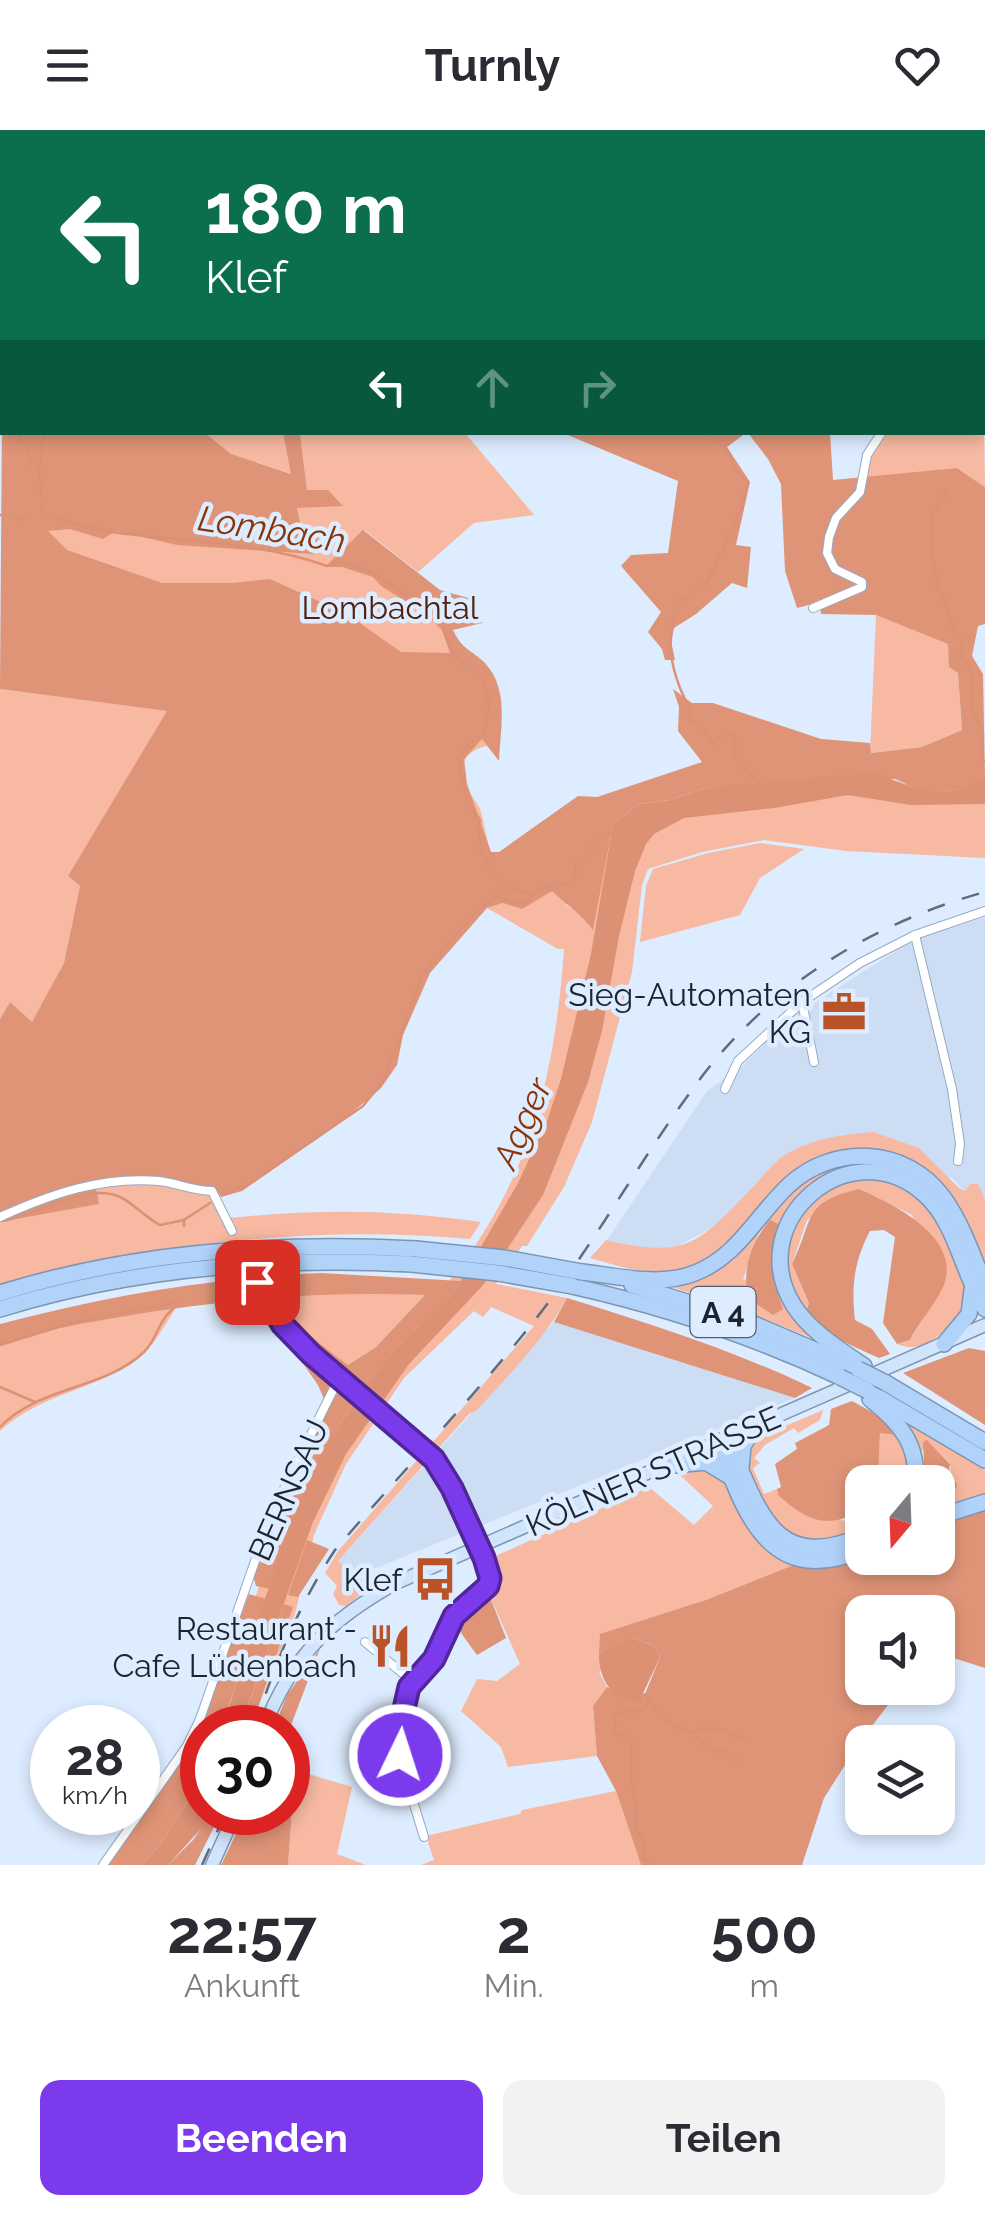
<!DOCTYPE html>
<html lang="de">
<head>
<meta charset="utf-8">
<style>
	body { margin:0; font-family:Raleway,sans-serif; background:#f2f2f3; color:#2b2b33; height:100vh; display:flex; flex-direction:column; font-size:38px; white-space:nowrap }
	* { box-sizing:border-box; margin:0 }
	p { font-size:32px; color:#7c7c81 }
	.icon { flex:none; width:55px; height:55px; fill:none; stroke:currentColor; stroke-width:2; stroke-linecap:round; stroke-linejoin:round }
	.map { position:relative; height:1735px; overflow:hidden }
	.side { display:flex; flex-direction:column; background:#fff; flex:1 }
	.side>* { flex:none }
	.hud { position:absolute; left:0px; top:0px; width:985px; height:305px; box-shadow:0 5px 15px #0003; background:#0b6e4f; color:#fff; overflow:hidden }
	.needle { width:65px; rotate:199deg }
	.fabs { position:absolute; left:845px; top:1335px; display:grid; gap:20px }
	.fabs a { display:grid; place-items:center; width:110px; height:110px; border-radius:20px; background:#fff; box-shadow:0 5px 15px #0003; font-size:50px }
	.speed { position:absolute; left:30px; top:1575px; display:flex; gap:20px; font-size:50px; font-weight:700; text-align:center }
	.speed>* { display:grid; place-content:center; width:130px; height:130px; border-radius:50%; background:#fff; box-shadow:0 5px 15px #0003; line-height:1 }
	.speed small { font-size:25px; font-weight:400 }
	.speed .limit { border:15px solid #d22; background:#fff; color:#111 }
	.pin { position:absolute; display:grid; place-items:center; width:85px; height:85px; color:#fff; margin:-42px; border-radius:20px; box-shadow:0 5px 15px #0006 }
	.me { position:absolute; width:110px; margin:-55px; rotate:4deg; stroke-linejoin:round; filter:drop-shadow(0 0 8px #0008) }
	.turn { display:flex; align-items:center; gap:35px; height:210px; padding:0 40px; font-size:45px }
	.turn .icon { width:130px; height:130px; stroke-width:2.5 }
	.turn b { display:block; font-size:70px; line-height:85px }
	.lanes { display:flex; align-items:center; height:95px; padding:0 40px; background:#0003; justify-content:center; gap:50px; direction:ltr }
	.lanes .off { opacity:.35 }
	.eta { display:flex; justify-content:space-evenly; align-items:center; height:170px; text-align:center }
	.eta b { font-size:60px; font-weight:700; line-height:70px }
	.primary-button { display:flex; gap:20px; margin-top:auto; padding:20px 40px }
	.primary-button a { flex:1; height:115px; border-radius:20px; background:#7c3aed; color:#fff; font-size:40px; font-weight:700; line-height:115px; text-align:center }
	.primary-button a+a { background:#f2f2f3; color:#2b2b33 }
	header { display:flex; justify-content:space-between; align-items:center; height:130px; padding:0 40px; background:#fff; font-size:45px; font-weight:700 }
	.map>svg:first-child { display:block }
	.built { fill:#cddef4 }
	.green { fill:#f7b9a1; fill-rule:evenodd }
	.forest { fill:#df9477 }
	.water { fill:#dc9074 }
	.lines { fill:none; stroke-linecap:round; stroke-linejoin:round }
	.stream { stroke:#dc9074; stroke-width:2.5 }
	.street-casing { stroke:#93aac7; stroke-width:10 }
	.primary-casing { stroke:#7c95b2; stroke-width:15 }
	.highway-casing { stroke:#7c95b2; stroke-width:18 }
	.street { stroke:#fff; stroke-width:8 }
	.primary { stroke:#d0e4fb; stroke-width:12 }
	.highway { stroke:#b1d2f9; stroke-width:15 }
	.rail { stroke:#626d7b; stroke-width:2.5; stroke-dasharray:18 18; stroke-linecap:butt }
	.highway-bridge-casing { stroke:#7c95b2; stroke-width:18; stroke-linecap:butt }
	.highway-bridge { stroke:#b1d2f9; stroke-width:15 }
	.route-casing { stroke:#51269a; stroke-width:25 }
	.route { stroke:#7c3aed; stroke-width:18 }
	.labels { text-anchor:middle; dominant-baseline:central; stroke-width:9; stroke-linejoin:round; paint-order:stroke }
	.shield { fill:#ddecff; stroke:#55606d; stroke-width:2.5 }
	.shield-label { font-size:30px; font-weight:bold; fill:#1b242f }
	.park-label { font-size:32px; fill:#51210d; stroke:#ddecff }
	.poi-label { font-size:32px; fill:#1b242f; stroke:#ddecff; text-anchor:end }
	.street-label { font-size:32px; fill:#1b242f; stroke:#ddecff }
	.water-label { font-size:35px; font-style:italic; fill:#8c3306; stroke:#ddecff }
</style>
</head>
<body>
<header><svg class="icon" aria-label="menu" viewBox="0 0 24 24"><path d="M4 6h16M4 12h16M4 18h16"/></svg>Turnly<svg class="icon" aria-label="heart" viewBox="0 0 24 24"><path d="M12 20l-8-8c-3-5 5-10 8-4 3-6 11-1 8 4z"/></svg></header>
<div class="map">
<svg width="985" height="1735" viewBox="0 0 985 1735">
	<rect width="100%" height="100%" fill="#ddecff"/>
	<g class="built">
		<polygon points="985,787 985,1069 978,1054 965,1061 952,1048 749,1061 720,1093 678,1116 654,1120 607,1110 707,961 742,936 792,887 899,819 934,802"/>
		<polygon points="554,1192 795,1268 354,1447 338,1431"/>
	</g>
	<g class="green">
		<polygon points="532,0 985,0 985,168 983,170 982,2"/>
		<polygon points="983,231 985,357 957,338 866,348 871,326 888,303 982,302"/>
		<polygon points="205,303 283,303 292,344 230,324"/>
		<path d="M300 303H465L534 385 474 393 418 442 364 400 346 417 478 483 476 487 446 490 497 585 500 614C472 616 454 628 468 659 471 666 477 672 480 679 485 694 486 710 492 725L607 698 623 690 985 644 982 648 985 649V728L846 721 764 710 702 722 648 739 642 755 632 842 592 992 564 1057 527 1116H522L496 1154 567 1168C544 1210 508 1246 476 1281L469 1284 338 1431 354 1447 376 1452 346 1476 339 1475 333 1464 337 1456 325 1443 338 1421 534 1196 491 1177 483 1187 474 1181 404 1248 346 1334 314 1405 295 1484 250 1597H216C238 1519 261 1441 294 1366 302 1348 309 1328 320 1311 356 1251 405 1205 449 1151 530 1050 555 946 564 819H558L487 778 503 773 163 455 66 423 0 374 311 403 301 396 297 378 342 375 307 360ZM601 723 592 798 584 786 566 775Z"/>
		<polygon points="876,485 949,514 949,537 958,543 962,600 922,617 870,623"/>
		<polygon points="0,559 168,581 68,746 80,756 64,833 32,893 10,872 0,889"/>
		<polygon points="761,713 804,719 760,748 740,785 640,812 646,756 653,739 708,723"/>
		<path d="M873 1002 919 1018 959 1058 965 1061 970 1054H978L985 1069V1139L932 1046 838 1023C805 1050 719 1132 682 1141 651 1148 620 1136 590 1128L606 1110C687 1129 698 1114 752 1058 762 1047 773 1033 785 1025 814 1008 841 1005 873 1002Z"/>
		<path d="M885 1032 951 1094 896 1043 810 1058 778 1143 827 1214 742 1180 660 1153 700 1145 784 1066 826 1036ZM770 1090 780 1096C769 1117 769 1136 776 1159L743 1149 759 1103Z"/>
		<path d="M867 1048C885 1051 905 1054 919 1066 946 1089 965 1140 968 1173 952 1194 927 1227 897 1214L910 1210 944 1154 912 1085 859 1059 807 1090 792 1134 809 1173 806 1182C773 1143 786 1074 836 1055 846 1051 857 1050 867 1048Z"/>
		<path d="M161 1053 211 1064 228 1088C320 1079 391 1079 481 1092L470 1109C312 1094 153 1115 0 1154V1092L98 1074 96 1056Z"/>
		<polygon points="347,1162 426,1165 376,1217 348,1235 289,1190 288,1197 272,1174 271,1166"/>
		<path d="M176 1178C165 1194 154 1216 139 1228 97 1260 43 1262 0 1301V1215L41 1200Z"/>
		<polygon points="823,1280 820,1290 798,1303 794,1298 765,1315 754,1328 760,1333 753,1338 764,1364 777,1359 778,1365 843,1391 862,1380 862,1401 808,1414 782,1402 747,1345 750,1318 762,1306"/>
		<polygon points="895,1286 985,1340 985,1369 938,1383 938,1376 952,1369 950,1333 928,1311 921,1323 925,1352 918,1352"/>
		<polygon points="880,1302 899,1305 909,1326 909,1352 878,1352"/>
		<polygon points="704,1339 718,1342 796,1434 706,1470 599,1542 607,1557 593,1576 597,1626 508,1637 501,1617 461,1581 477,1549 497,1551 520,1534 488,1462 494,1450 489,1429 649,1357 694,1395 713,1376 679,1344"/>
		<polygon points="295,1640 352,1657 337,1724 366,1735 288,1735"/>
		<polygon points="616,1661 641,1735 421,1735 434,1730 426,1706 520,1684 522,1680"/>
	</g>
	<g class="forest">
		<path d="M2 288V302L205 303 231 324 291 344 283 303H300L307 360H328L343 376 297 378 301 396 318 408 314 424 177 415 116 401 103 409 70 399 48 401 67 420 162 453H233L270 449 347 484 401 522 450 523 442 500 428 486 381 456 373 447 342 437H325L363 400 440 460 472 469 482 493 453 500C463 521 471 519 485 533 510 560 500 599 499 631L482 609 464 629 467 654 491 722H499L578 666 597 667 702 632 678 601 679 577 673 559 692 573H713L821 609 870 613 871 623 922 617 962 600 958 543 949 537 948 514 876 485 821 484 820 472 797 478 785 441 781 354 768 329 748 303H830L833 350 957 338 985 357V494L978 496 972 526 983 544 985 647 967 657 930 665 895 649 706 658 670 670 639 674 613 694 593 800C582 784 566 775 552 761L522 779 503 773 487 778 430 843 403 905 397 935 381 958 342 991 242 1061 221 1067 215 1058 162 1049 95 1052 99 1074 0 1092V889L10 872 32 892 64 833 80 756 68 746 167 581 0 559Z"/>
		<polygon points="563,303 746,303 727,317 750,352 736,415 751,417 747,458 732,453 696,484 674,498 671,511 675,530 665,530 662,519 648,502 661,482 621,436 631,425 668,423 678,351"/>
		<path d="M859 1059C893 1074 964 1108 943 1157 934 1176 919 1192 910 1210L897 1214 883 1193 895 1107 884 1100 870 1101C854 1131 851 1157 855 1190L872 1199 890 1224 879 1228C852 1216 826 1205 806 1182L809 1173 792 1134C815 1088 801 1073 859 1059Z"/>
		<path d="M770 1090 781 1095C765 1125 772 1149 783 1179L773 1185 749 1169C741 1140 751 1113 770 1090Z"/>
		<path d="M321 1143 461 1151 450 1167 396 1218 362 1260 319 1228 288 1197V1189L348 1235 376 1217 425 1165C324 1161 226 1169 127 1186 83 1193 42 1200 0 1215V1194C106 1166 211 1148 321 1143Z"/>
		<path d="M567 1168C651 1194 733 1220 812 1258L795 1268 554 1192Z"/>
		<polygon points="292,1209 330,1248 332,1254 325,1271 318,1255 288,1212"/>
		<polygon points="969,1218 985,1221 985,1295 903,1243"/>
		<path d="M339 1260 355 1271C317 1326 288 1395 270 1459L256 1456 253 1446 298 1332Z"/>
		<path d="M852 1271 881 1287 899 1305 880 1303 878 1352H862V1380C827 1400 807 1391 778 1365L777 1359 781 1357 775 1334 797 1319 795 1313 829 1295 831 1279Z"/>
		<polygon points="927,1310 950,1334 949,1340 957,1355 952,1369 938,1376 938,1352 925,1352 923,1312"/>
		<polygon points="985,1378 985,1538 938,1523 938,1482 862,1482 862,1558 901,1558 859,1613 824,1668 802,1735 641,1735 616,1661 597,1626 593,1576 607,1557 621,1564 645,1564 660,1527 654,1515 631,1508 610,1516 599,1525 600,1504 706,1470 796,1434 862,1428 938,1428 938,1392"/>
		<polygon points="307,1410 329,1419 298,1467 288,1465"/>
		<polygon points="488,1462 506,1508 477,1525 453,1492"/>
		<polygon points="249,1464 267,1469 221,1597 202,1598 202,1649 159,1716 141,1735 106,1735 188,1618"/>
		<polygon points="284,1474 293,1477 251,1597 240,1598"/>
		<polygon points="320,1519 288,1603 288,1598 274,1597 287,1565"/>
		<polygon points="288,1620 295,1640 288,1735 221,1735 246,1683 288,1682"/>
		<polygon points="212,1683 221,1683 195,1735 168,1735 193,1710"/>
	</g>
	<g class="water">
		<path d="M871 643C923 657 932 676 985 647V674L911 675 848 665 774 678 684 688 654 704 646 714 635 741 619 806 602 901 588 952 543 1065 484 1154 409 1234 346 1324 313 1392 240 1597 222 1598 296 1376 315 1334 362 1260 396 1218 450 1167 461 1151 518 1053 547 991 561 949 591 824 613 694 639 674 670 670 706 658Z"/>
		<path d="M630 1508 654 1515 660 1527 639 1572C613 1572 599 1550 599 1525L610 1516Z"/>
		<polygon points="202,1649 202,1682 212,1683 209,1690 168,1735 141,1735 159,1716"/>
	</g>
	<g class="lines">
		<g class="stream">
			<polyline points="334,2 334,0"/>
			<polyline points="18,302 20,311 27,314 31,332 39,338 41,365"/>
			<polyline points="40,335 44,302"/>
			<polyline points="947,361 932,385 932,424 937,454 956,503 963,510 961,527 971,540 973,580 980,596"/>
			<path d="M42 375 43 385C68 391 93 400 119 403 188 412 261 412 327 436L339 431 374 443 434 486 442 496 452 523 483 549 489 574 484 605 469 614 458 630 467 670 480 690C473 723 498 763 533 764"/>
			<polyline points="0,385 24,389"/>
			<path d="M677 471C691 469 695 455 707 453L742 378 748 352 737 341 727 320 705 302"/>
			<path d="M676 484C667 510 670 532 680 558 685 570 690 577 690 590L701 596 713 613 725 605H733L736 612 733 624 758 652"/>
			<polyline points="983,604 982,631 985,631"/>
			<path d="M223 1065 251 1053 363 976 384 950 424 842 482 776 497 766 520 775 530 769 537 759 571 752 575 747 576 734C595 727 591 701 614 704"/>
			<path d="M2 1091C35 1087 86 1051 120 1067 133 1073 146 1088 160 1095L184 1090"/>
			<polyline points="184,1096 184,1090 210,1073"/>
			<polyline points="0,1215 68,1194 176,1172"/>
			<polyline points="0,1257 35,1272"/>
			<path d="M0 1297C39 1256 104 1260 144 1222 154 1212 156 1201 164 1189 168 1182 174 1180 177 1172"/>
			<polyline points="645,1564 659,1584 675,1596 693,1602 708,1618 725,1622 739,1633"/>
			<polyline points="650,1571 643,1579 616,1584 615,1602 632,1610 631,1649 637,1680 636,1699 643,1709 643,1727 652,1735"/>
			<path d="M693 1602C714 1593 728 1601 747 1611"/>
		</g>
		<g class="street-casing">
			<g id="street">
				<polyline points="528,0 531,2"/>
				<polyline points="833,0 835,2"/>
				<polyline points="982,159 985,161"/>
				<polyline points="982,176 985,175"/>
				<polyline points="982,224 985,223"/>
				<polyline points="813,478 862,457 862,452 835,439 827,423 829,407 836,388 860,362 867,325 882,302"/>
				<polyline points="915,805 952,959 960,1014 958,1031"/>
				<polyline points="802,872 814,932"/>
				<polyline points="725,959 738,931 802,872 860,833 915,805 985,781"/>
				<path d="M0 1087C51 1064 102 1046 159 1051 177 1053 193 1061 212 1061L232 1101"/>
				<polyline points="257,1152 282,1193 311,1225 434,1329 453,1358 484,1428 490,1448 488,1456 447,1494 434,1529 409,1557 405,1566 398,1605 399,1625 424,1707"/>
				<polyline points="365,1512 413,1552"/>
				<polyline points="103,1735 187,1616 200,1589 271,1385 334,1258 342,1253"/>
			</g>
		</g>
		<g class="primary-casing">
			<g id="primary">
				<path d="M264 1598C291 1527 331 1489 396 1453L985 1195"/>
				<polyline points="212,1735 236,1682"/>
			</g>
		</g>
		<g class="highway-casing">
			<g id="highway">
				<path d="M582 1142C618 1146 660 1157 695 1143 737 1127 758 1084 789 1055 833 1014 906 1016 943 1067 962 1093 973 1126 985 1156"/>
				<polyline points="632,1155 742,1189 850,1235"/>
				<path d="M572 1156C665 1177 753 1206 840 1247"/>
				<path d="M0 1163C135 1121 275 1112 416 1119"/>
				<path d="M0 1179C132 1138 273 1127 411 1134"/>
				<polyline points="944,1214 969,1184 972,1160"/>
				<path d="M864 1236C839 1219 810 1201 794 1176 741 1092 850 998 924 1064 956 1092 962 1143 985 1179"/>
				<polyline points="886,1253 985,1312"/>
				<polyline points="868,1261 985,1330"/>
				<path d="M870 1269C898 1291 919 1314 915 1352"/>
				<path d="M722 1311C722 1330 731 1346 738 1363 764 1423 799 1446 862 1420"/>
				<path d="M722 1311 732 1320C761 1386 777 1442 862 1406"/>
				<polyline points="665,1336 706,1332 729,1346"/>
				<polyline points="741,1338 743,1316 756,1295"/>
				<polyline points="938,1387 985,1372"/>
			</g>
		</g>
		<use href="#street" class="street"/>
		<use href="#primary" class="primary"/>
		<use href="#highway" class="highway"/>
		<g class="rail">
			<path d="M254 1598C275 1534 298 1476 335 1420 401 1343 472 1269 535 1190 596 1112 643 1024 703 945 773 854 875 792 985 762"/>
			<polyline points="202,1735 226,1682"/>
		</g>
		<g class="highway-bridge-casing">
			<g id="highway-bridge">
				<polyline points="416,1119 504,1128 582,1142"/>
				<polyline points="411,1134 498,1143 572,1156"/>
				<polyline points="858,1239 886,1253"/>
				<polyline points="840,1247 868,1261"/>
			</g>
		</g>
		<use href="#highway-bridge" class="highway-bridge"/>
	</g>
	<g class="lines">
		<g class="route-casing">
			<polyline id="route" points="257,1152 282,1194 311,1224 434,1329 452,1358 484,1428 490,1448 488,1456 454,1486 434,1529 409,1557 398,1605 400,1625"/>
		</g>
		<use href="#route" class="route"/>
	</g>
	<defs>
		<g id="office-bare" transform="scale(3.45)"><path d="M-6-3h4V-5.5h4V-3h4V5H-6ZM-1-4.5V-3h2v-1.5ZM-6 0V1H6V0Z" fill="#ba5428" stroke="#ddecff" stroke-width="2.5" paint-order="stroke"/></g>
		<g id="bus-bare" transform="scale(3.45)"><path d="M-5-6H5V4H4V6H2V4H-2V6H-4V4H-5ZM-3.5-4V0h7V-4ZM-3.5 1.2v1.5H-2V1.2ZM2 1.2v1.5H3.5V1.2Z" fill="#ba5428" stroke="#ddecff" stroke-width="2.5" paint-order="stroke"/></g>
		<g id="restaurant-bare" transform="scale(3.45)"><path d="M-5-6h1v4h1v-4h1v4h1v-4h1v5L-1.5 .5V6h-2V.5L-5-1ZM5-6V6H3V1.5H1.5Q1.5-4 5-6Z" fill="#ba5428" stroke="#ddecff" stroke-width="2.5" paint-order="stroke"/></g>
	</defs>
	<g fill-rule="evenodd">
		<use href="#office-bare" x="844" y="882"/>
		<use href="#bus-bare" x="435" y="1449"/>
		<use href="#restaurant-bare" x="390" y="1516"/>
	</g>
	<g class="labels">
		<rect class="shield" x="690.5" y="1157" width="65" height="50" rx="8"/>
		<g class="shield-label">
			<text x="723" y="1182">A 4</text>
		</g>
		<g class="park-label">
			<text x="390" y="477">Lombachtal</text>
		</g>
		<g class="poi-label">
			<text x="811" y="864">Sieg-Automaten<tspan x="811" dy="37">KG</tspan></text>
			<text x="402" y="1449">Klef</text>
			<text x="357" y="1498">Restaurant -<tspan x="357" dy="37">Cafe Lüdenbach</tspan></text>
		</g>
		<g class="street-label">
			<text transform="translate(653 1341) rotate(-24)">KÖLNER STRASSE</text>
			<text transform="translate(288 1360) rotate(-66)">BERNSAU</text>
		</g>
		<g class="water-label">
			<text transform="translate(272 399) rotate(9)">Lombach</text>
			<text transform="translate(522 993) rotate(-66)">Agger</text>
		</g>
	</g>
</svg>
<div class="fabs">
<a><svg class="needle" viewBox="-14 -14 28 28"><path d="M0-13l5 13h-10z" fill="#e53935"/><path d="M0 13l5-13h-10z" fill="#7c7c81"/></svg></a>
<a><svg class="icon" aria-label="sound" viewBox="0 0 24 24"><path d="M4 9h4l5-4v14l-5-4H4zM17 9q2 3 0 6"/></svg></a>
<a><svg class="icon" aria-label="layers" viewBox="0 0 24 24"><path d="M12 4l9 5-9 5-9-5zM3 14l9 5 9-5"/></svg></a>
</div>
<div class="speed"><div>28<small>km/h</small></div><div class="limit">30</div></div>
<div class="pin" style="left:257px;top:1152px;background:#d93025"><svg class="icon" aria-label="arrive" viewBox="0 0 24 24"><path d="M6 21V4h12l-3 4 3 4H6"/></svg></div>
<svg class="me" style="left:400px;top:1625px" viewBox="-20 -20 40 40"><circle r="17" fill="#7c3aed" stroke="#fff" stroke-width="3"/><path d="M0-11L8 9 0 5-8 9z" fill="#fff"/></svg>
<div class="hud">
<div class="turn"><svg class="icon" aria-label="left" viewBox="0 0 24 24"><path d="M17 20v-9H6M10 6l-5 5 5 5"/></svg><div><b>180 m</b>Klef</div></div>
<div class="lanes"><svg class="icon" aria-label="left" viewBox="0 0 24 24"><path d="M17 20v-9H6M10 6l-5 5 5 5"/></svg><svg class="icon off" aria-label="ahead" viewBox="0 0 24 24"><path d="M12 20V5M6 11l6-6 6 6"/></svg><svg class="icon off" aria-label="right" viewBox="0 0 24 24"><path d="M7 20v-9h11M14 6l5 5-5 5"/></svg></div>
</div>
</div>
<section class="side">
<div class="eta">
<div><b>22:57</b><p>Ankunft</p></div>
<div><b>2</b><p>Min.</p></div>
<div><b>500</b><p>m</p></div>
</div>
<div class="primary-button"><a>Beenden</a><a>Teilen</a></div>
</section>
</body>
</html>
